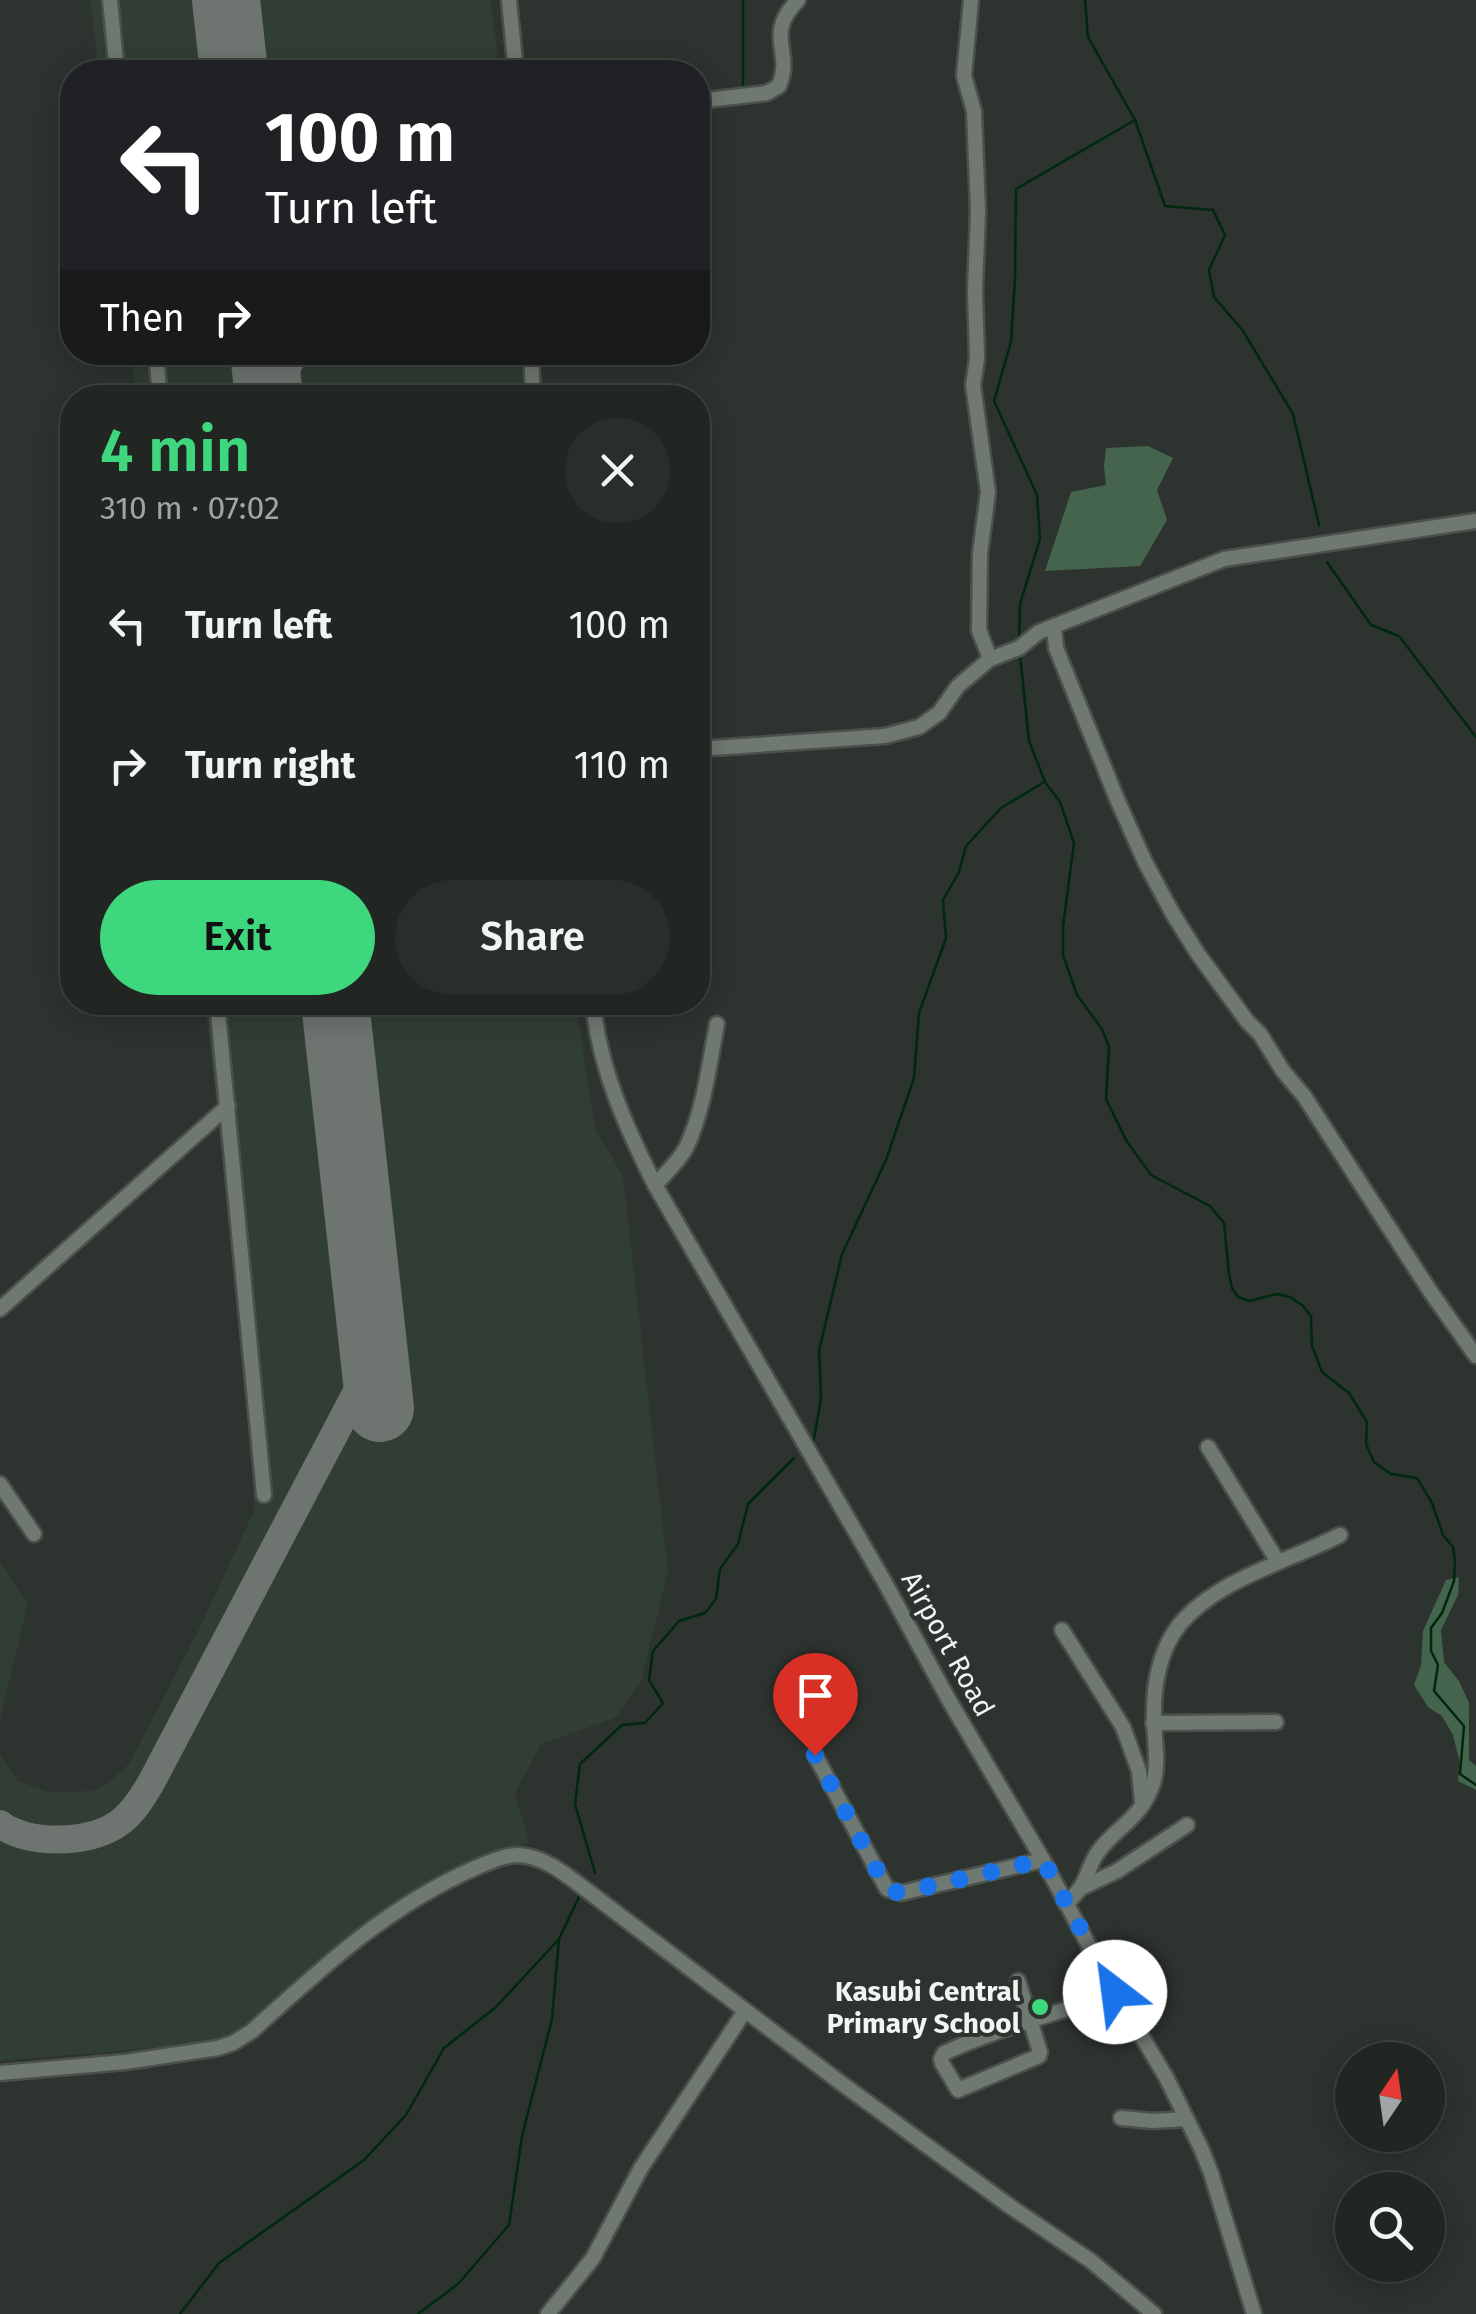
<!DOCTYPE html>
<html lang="en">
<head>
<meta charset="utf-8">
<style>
	body { margin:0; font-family:"Fira Sans",sans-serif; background:#2a2e2a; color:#f1f3f6; height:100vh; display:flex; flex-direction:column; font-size:38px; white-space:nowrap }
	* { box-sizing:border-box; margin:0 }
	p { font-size:32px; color:#a2a5a5 }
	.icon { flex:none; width:55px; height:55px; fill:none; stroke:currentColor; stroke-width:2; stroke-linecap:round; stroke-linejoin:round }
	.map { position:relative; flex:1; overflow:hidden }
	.panel { position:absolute; left:60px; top:385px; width:650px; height:630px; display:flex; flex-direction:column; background:#222622; border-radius:40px; box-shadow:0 5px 25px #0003,0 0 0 2px #3f4340 }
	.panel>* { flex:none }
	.guide { position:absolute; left:60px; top:60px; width:650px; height:305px; border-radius:40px; box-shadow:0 5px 25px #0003,0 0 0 2px #3f4340; background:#202124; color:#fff; overflow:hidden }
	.needle { width:65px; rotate:13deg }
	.fabs { position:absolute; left:1335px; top:2042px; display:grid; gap:20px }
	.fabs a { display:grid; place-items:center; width:110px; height:110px; border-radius:50%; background:#222622; box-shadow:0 5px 25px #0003,0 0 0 2px #3f4340; font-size:50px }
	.pin { position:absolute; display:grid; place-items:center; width:85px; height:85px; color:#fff; margin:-102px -42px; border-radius:50% 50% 50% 0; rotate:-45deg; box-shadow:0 0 10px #0007 }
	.pin .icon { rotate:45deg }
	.me { position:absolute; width:110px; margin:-55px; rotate:330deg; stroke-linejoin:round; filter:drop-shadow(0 0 8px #0008) }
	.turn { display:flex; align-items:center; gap:35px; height:210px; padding:0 40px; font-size:45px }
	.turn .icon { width:130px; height:130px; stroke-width:2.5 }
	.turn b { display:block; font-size:70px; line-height:85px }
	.then { display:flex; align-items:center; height:95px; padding:0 40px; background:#0003; gap:20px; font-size:38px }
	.round { display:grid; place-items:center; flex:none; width:105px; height:105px; border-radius:52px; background:#2a2e2a }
	.headline { display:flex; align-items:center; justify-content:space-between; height:170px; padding:0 40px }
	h1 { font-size:60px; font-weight:600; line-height:75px; color:#3fd77d }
	.button { display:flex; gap:20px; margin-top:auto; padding:20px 40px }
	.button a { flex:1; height:115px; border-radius:60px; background:#3fd77d; color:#111; font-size:40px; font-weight:600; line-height:115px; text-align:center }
	.button a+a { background:#2a2e2a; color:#f1f3f6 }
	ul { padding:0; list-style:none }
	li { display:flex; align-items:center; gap:30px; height:140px; padding:0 40px }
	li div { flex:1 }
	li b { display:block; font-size:38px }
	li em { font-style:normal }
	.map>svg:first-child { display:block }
	.built { fill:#313e34 }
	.green { fill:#45644d }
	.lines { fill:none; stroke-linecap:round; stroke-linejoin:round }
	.stream { stroke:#00280f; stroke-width:2.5 }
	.taxiway { stroke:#6e7470; stroke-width:28 }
	.runway { stroke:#6e7470; stroke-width:68 }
	.minor-casing { stroke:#4a504b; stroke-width:19 }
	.minor { stroke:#707872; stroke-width:14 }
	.route { stroke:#1a73e8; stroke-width:18; stroke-dasharray:0 32.4 }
	.poi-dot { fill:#3fd77d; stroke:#2d332e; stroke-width:4 }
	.labels { text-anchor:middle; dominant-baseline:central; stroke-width:8; stroke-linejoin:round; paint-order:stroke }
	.street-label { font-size:28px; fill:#f2f6f3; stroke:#2d332e }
	.poi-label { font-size:28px; font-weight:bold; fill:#f2f6f3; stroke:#2d332e; text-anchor:end }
</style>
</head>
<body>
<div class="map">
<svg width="1476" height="2314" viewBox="0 0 1476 2314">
	<rect width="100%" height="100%" fill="#2d332e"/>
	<g class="built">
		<polygon points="90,0 491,0 499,72 99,72"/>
		<polygon points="131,353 520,353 523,397 136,397"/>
		<polygon points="205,1003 576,1003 595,1128 623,1176 668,1572 641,1682 615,1718 541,1744 515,1793 529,1843 470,1863 395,1904 328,1956 224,2042 0,2061 0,1753 18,1781 49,1792 94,1791 113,1779 129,1764 200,1627 254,1511 253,1422"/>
		<polygon points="0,1561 28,1604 1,1715 0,1742"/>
	</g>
	<g class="green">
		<polygon points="1148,446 1173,458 1157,490 1167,520 1140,566 1045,571 1071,492 1106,485 1104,466 1106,448"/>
		<polygon points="1459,1577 1458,1595 1441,1630 1444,1662 1459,1681 1469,1703 1469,1760 1476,1766 1476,1790 1458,1781 1460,1763 1453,1735 1442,1716 1428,1707 1414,1685 1421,1665 1423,1631 1446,1580"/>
	</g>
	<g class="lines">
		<g class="stream">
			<polyline points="743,0 743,90"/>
			<polyline points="1085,0 1088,37 1135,120 1165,206 1213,210 1225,235 1209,270 1214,297 1243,331 1293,414 1319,525"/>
			<polyline points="1327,562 1371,625 1399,636 1476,737"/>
			<polyline points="1019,642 1020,604 1040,539 1037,495 994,401 1011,342 1015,278 1016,189 1135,120"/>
			<polyline points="1020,655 1029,741 1045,782 1060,802 1074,843 1063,926 1063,955 1077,995 1102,1029 1109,1047 1106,1099 1126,1140 1151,1175 1210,1206 1224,1223 1229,1274 1232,1288 1238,1297 1249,1301 1277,1294 1290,1297 1302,1305 1311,1316 1312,1346 1322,1372 1349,1393 1367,1422 1366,1444 1374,1462 1391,1474 1417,1478 1432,1503 1443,1535 1453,1547 1455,1561 1454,1581 1442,1613 1431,1628 1431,1651 1438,1665 1434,1691 1464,1726 1460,1774 1476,1785"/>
			<polyline points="813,1444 821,1399 819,1351 842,1254 886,1160 914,1078 919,1013 946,938 943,900 959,872 966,846 1001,808 1044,782"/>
			<polyline points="595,1873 575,1804 580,1764 622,1725 645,1723 663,1703 649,1680 653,1651 679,1621 705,1613 716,1599 720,1569 738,1544 748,1504 794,1458"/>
			<polyline points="180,2314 219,2263 364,2160 406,2115 444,2048 496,2007 559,1939"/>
			<polyline points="418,2314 458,2284 509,2225 522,2136 552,2019 559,1939 579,1897"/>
		</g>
		<g class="taxiway">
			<polyline points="233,69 236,72"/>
			<polyline points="274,398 279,383 295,352"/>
			<path d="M0 1824C26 1845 88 1844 116 1825 132 1815 143 1797 152 1781L374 1359"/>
		</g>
		<g class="runway">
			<polyline points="226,0 234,72"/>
			<polyline points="264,352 269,398"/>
			<polyline points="335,1002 380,1408"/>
		</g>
		<g class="minor-casing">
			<g id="minor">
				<polyline points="110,0 117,72"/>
				<polyline points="509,0 516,72"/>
				<polyline points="971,0 964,76 974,111 978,211 975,290 977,359 973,385 988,492 980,554 979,630 990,659 1019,648 1039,632 1224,559 1476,521"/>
				<path d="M698 101 767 93 779 86C794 51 763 36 798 0"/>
				<polyline points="156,352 160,398"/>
				<polyline points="531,352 533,398"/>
				<polyline points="1054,626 1056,648 1117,799 1145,862 1173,914 1198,954 1247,1021 1260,1034 1283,1071 1304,1096 1430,1291 1476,1356"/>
				<polyline points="698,749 885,736 919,727 939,713 958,686 990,659"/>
				<polyline points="217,1002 264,1495"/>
				<path d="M593 1002C599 1068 626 1127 655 1185L884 1581 950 1702 1043 1860 1101 1968 1166 2077 1201 2148 1211 2173 1254 2314"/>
				<path d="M655 1185C666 1173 678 1162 686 1148 704 1110 709 1065 717 1024"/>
				<polyline points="0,1309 228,1106"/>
				<polyline points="1208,1447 1278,1562"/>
				<polyline points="0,1484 34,1534"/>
				<polyline points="1062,1630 1123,1727 1139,1771 1142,1802"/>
				<polyline points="1153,1723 1276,1722"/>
				<polyline points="815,1755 887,1889 901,1893 1043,1860"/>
				<polyline points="1081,1888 1117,1871 1187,1825"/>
				<path d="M1066 1904C1071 1899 1077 1893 1081 1887 1088 1876 1090 1863 1098 1852 1117 1826 1144 1817 1154 1780 1159 1761 1154 1738 1154 1719 1153 1687 1159 1650 1180 1624 1219 1578 1288 1562 1340 1535"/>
				<path d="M1018 1981 1040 2052 1039 2056 958 2090 942 2063 941 2059 944 2053C998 2028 1059 2013 1115 1993"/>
				<path d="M0 2073 125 2062 218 2048 233 2043 252 2031C323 1967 386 1907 475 1868 490 1862 504 1855 519 1855 548 1857 571 1879 593 1895L841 2083 1011 2207 1091 2261 1154 2314"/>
				<polyline points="1121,2118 1153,2121 1186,2119"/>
				<polyline points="548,2314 593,2258 641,2168 745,2011"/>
			</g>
		</g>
		<use href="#minor" class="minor"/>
	</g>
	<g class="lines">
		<polyline class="route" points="815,1755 887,1889 900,1893 1043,1860 1115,1992"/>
	</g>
	<circle class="poi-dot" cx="1040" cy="2007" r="10"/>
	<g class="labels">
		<g class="street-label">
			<text transform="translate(948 1644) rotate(61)">Airport Road</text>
		</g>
		<g class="poi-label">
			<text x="1020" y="1991">Kasubi Central<tspan x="1020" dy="32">Primary School</tspan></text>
		</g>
	</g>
</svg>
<div class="fabs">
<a><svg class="needle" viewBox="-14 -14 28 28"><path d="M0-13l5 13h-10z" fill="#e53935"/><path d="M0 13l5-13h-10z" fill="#a2a5a5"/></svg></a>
<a><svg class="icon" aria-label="search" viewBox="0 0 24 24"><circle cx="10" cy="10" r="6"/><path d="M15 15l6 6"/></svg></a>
</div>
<div class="pin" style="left:815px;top:1755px;background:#d93025"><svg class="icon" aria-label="arrive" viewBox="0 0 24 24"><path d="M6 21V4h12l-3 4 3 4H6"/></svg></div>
<svg class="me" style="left:1115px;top:1992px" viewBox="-20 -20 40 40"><circle r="19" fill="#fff"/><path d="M0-13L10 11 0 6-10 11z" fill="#1a73e8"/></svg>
<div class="guide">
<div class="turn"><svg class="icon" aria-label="left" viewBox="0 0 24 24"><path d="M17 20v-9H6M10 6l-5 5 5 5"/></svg><div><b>100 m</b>Turn left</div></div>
<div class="then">Then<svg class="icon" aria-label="right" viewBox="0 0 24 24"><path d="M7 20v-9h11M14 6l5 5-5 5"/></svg></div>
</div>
<section class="panel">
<div class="headline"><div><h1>4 min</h1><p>310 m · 07:02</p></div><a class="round"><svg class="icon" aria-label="close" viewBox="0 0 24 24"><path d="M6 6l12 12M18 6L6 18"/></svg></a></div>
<ul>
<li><svg class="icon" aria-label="left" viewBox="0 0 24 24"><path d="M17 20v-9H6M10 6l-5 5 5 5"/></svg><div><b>Turn left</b></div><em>100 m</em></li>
<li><svg class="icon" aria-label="right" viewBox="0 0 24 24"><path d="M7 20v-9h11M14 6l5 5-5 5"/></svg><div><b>Turn right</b></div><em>110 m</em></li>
</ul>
<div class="button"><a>Exit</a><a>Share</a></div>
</section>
</div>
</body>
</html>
